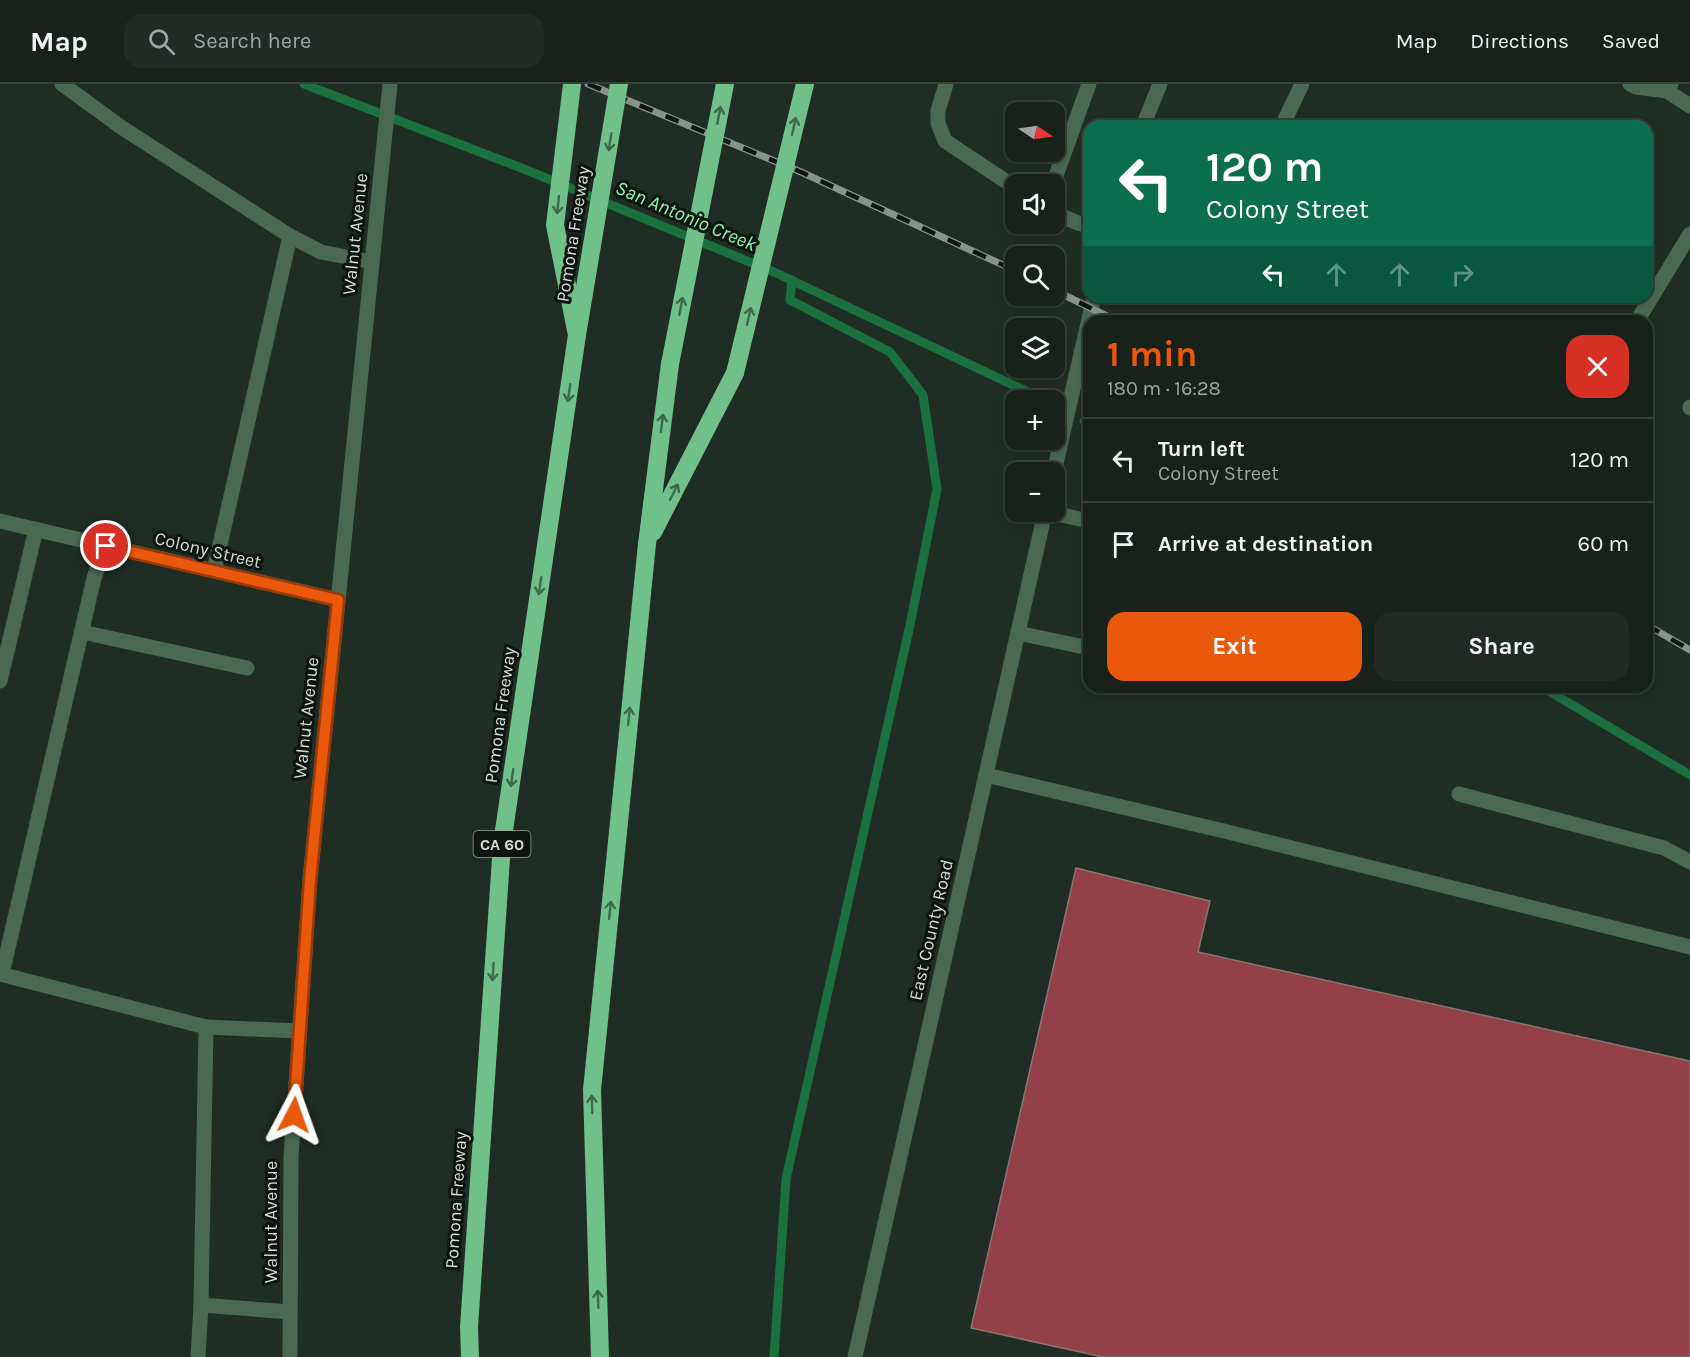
<!DOCTYPE html>
<html lang="en">
<head>
<meta charset="utf-8">
<style>
	body { margin:0; font-family:Karla,sans-serif; background:#212a24; color:#f1f3f6; height:100vh; display:flex; flex-direction:column; font-size:22px; white-space:nowrap }
	* { box-sizing:border-box; margin:0 }
	p { font-size:20px; color:#9fa4a3 }
	.icon { flex:none; width:33px; height:33px; fill:none; stroke:currentColor; stroke-width:2; stroke-linecap:round; stroke-linejoin:round }
	.map { position:relative; flex:1; overflow:hidden }
	.details { position:absolute; left:1083px; top:231px; width:570px; height:378px; display:flex; flex-direction:column; background:#18221b; border-radius:18px; box-shadow:0 3px 9px #0003,0 0 0 2px #363f3a }
	.details>* { flex:none }
	.top-card { position:absolute; left:1083px; top:36px; width:570px; height:183px; border-radius:18px; box-shadow:0 3px 9px #0003,0 0 0 2px #363f3a; background:#0b6e4f; color:#fff; overflow:hidden }
	.needle { width:39px; rotate:103deg }
	.fabs { position:absolute; left:1005px; top:18px; display:grid; gap:12px }
	.fabs a { display:grid; place-items:center; width:60px; height:60px; border-radius:12px; background:#18221b; box-shadow:0 3px 9px #0003,0 0 0 2px #363f3a; font-size:30px }
	.pin { position:absolute; display:grid; place-items:center; width:51px; height:51px; color:#fff; margin:-26px; border:3px solid #fff; border-radius:50%; box-shadow:0 2px 6px #0007 }
	.me { position:absolute; width:66px; margin:-33px; rotate:4deg; stroke-linejoin:round; filter:drop-shadow(0 0 4px #0008) }
	.turn { display:flex; align-items:center; gap:21px; height:126px; padding:0 24px; font-size:27px }
	.turn .icon { width:78px; height:78px; stroke-width:2.5 }
	.turn b { display:block; font-size:42px; line-height:51px }
	.lanes { display:flex; align-items:center; height:57px; padding:0 24px; background:#0003; justify-content:center; gap:30px; direction:ltr }
	.lanes .off { opacity:.35 }
	.round { display:grid; place-items:center; flex:none; width:63px; height:63px; border-radius:18px; background:#212a24 }
	.headline { display:flex; align-items:center; justify-content:space-between; height:102px; padding:0 24px }
	h1 { font-size:36px; font-weight:700; line-height:45px; color:#ea580c }
	.primary-button { display:flex; gap:12px; margin-top:auto; padding:12px 24px }
	.primary-button a { flex:1; height:69px; border-radius:18px; background:#ea580c; color:#fff; font-size:24px; font-weight:700; line-height:69px; text-align:center }
	.primary-button a+a { background:#212a24; color:#f1f3f6 }
	ul { padding:0; list-style:none }
	li { display:flex; align-items:center; gap:18px; height:84px; padding:0 24px; border-top:2px solid #363f3a }
	li div { flex:1 }
	li b { display:block; font-size:22px }
	li em { font-style:normal }
	header { display:flex; align-items:center; gap:36px; box-sizing:border-box; height:84px; padding:0 30px; background:#18221b; border-bottom:2px solid #363f3a }
	header strong { font-size:28px }
	nav { display:flex; gap:33px; margin-inline-start:auto; font-size:21px }
	.search { width:420px; height:54px; background:#212a24; display:flex; align-items:center; gap:15px; box-sizing:border-box; padding:0 21px; border-radius:18px; color:#9fa4a3; font-size:22px }
	.map>svg:first-child { display:block }
	.lines { fill:none; stroke-linecap:round; stroke-linejoin:round }
	.stream { stroke:#1a703f; stroke-width:9 }
	.building { fill:#934048; stroke:#897475; stroke-width:1.5 }
	.minor { stroke:#4a6953; stroke-width:15 }
	.highway { stroke:#70c08a; stroke-width:18 }
	.rail-casing { stroke:#89938c; stroke-width:7 }
	.rail { stroke:#0e1410; stroke-width:4.5; stroke-dasharray:14; stroke-linecap:butt }
	.highway-bridge { stroke:#70c08a; stroke-width:18 }
	.oneway { stroke:#3f6a4d }
	.route-casing { stroke:#983908; stroke-width:15 }
	.route { stroke:#ea580c; stroke-width:10 }
	.labels { text-anchor:middle; dominant-baseline:central; stroke-width:6; stroke-linejoin:round; paint-order:stroke }
	.shield { fill:#0e1410; stroke:#99a19b; stroke-width:1.5 }
	.shield-label { font-size:16px; font-weight:bold; fill:#d5ded7 }
	.street-label { font-size:18px; fill:#d5ded7; stroke:#0e1410 }
	.water-label { font-size:20px; font-style:italic; fill:#8bf7af; stroke:#0e1410 }
</style>
</head>
<body>
<header>
<strong>Map</strong>
<div class="search"><svg class="icon" aria-label="search" viewBox="0 0 24 24"><circle cx="10" cy="10" r="6"/><path d="M15 15l6 6"/></svg>Search here</div>
<nav><a>Map</a><a>Directions</a><a>Saved</a></nav>
</header>
<div class="map">
<svg width="1690" height="1273" viewBox="0 0 1690 1273">
	<rect width="100%" height="100%" fill="#202d24"/>
	<g class="lines">
		<g class="stream">
			<polyline points="304,0 524,85 774,188 1045,316"/>
			<polyline points="1084,337 1089,340"/>
			<polyline points="1542,603 1690,691"/>
			<polyline points="774,1273 786,1095 910,541 937,405 923,311 890,268 790,216 792,196"/>
		</g>
	</g>
	<polygon class="building" points="1076,784 1210,817 1198,868 1690,977 1690,1273 1103,1273 971,1244"/>
	<g class="lines">
		<g class="minor">
			<polyline points="62,0 121,43 290,152 321,168 372,178"/>
			<polyline points="946,0 938,27 938,39 945,57 1016,104"/>
			<polyline points="1630,0 1636,3 1667,7 1671,0"/>
			<polyline points="1667,7 1690,22"/>
			<polyline points="1143,42 1160,0"/>
			<polyline points="1282,42 1302,0"/>
			<polyline points="1053,100 1089,0"/>
			<polyline points="1054,129 1078,139 1089,142"/>
			<polyline points="1637,237 1690,150"/>
			<polyline points="1690,323 1690,324"/>
			<polyline points="1054,388 1094,213"/>
			<polyline points="1048,428 1089,437"/>
			<polyline points="0,437 338,516"/>
			<polyline points="214,487 290,152"/>
			<polyline points="82,548 247,584"/>
			<polyline points="1018,549 1089,564"/>
			<polyline points="0,597 36,445"/>
			<polyline points="986,691 1224,747 1690,863"/>
			<polyline points="1459,710 1664,764 1690,778"/>
			<polyline points="0,890 206,943 201,1221 290,1228"/>
			<polyline points="2,890 94,494 106,462"/>
			<polyline points="206,943 299,947"/>
			<polyline points="198,1273 201,1221"/>
			<polyline points="290,1273 291,1073 310,796 390,0"/>
			<polyline points="855,1273 1045,428"/>
		</g>
		<g class="highway">
			<polyline points="653,448 735,289"/>
			<polyline points="470,1273 469,1243 502,760 577,251 555,141 572,0"/>
			<polyline points="600,1273 592,1006 647,460 670,280"/>
		</g>
		<g class="rail-casing">
			<g id="rail">
				<polyline points="588,0 801,88 1016,187"/>
				<polyline points="1054,206 1117,237"/>
				<polyline points="1647,541 1690,566"/>
			</g>
		</g>
		<use href="#rail" class="rail"/>
		<g class="highway-bridge">
			<polyline points="577,251 619,0"/>
			<polyline points="670,280 725,0"/>
			<polyline points="735,289 805,0"/>
		</g>
	</g>
	<defs><path id="oneway-shaft" d="M-6 0H5M1.5-3L5.5 0L1.5 3" fill="none" stroke-width="1.6" stroke-linecap="round" stroke-linejoin="round" transform="scale(1.5)"/></defs>
	<g class="oneway">
		<use href="#oneway-shaft" transform="translate(719 31) rotate(-79)"/>
		<use href="#oneway-shaft" transform="translate(794 42) rotate(-77)"/>
		<use href="#oneway-shaft" transform="translate(610 58) rotate(99)"/>
		<use href="#oneway-shaft" transform="translate(558 121) rotate(96)"/>
		<use href="#oneway-shaft" transform="translate(681 222) rotate(-79)"/>
		<use href="#oneway-shaft" transform="translate(749 232) rotate(-77)"/>
		<use href="#oneway-shaft" transform="translate(569 309) rotate(98)"/>
		<use href="#oneway-shaft" transform="translate(662 339) rotate(-83)"/>
		<use href="#oneway-shaft" transform="translate(674 408) rotate(-63)"/>
		<use href="#oneway-shaft" transform="translate(540 502) rotate(98)"/>
		<use href="#oneway-shaft" transform="translate(629 632) rotate(-84)"/>
		<use href="#oneway-shaft" transform="translate(512 694) rotate(98)"/>
		<use href="#oneway-shaft" transform="translate(610 826) rotate(-84)"/>
		<use href="#oneway-shaft" transform="translate(493 888) rotate(94)"/>
		<use href="#oneway-shaft" transform="translate(592 1020) rotate(-92)"/>
		<use href="#oneway-shaft" transform="translate(598 1215) rotate(-92)"/>
	</g>
	<g class="lines">
		<g class="route-casing">
			<polyline id="route" points="106,462 338,516 310,796 294,1031"/>
		</g>
		<use href="#route" class="route"/>
	</g>
	<g class="labels">
		<rect class="shield" x="473.5" y="747" width="57" height="26" rx="4.5"/>
		<g class="shield-label">
			<text x="502" y="760">CA 60</text>
		</g>
		<g class="street-label">
			<text transform="translate(355 150) rotate(-84)">Walnut Avenue</text>
			<text transform="translate(573 150) rotate(-81)">Pomona Freeway</text>
			<text transform="translate(208 466) rotate(13)">Colony Street</text>
			<text transform="translate(500 631) rotate(-82)">Pomona Freeway</text>
			<text transform="translate(306 634) rotate(-84)">Walnut Avenue</text>
			<text transform="translate(931 846) rotate(-77)">East County Road</text>
			<text transform="translate(456 1116) rotate(-86)">Pomona Freeway</text>
			<text transform="translate(271 1138) rotate(-90)">Walnut Avenue</text>
		</g>
		<g class="water-label">
			<text transform="translate(686 132) rotate(23)">San Antonio Creek</text>
		</g>
	</g>
</svg>
<div class="fabs">
<a><svg class="needle" viewBox="-14 -14 28 28"><path d="M0-13l5 13h-10z" fill="#e53935"/><path d="M0 13l5-13h-10z" fill="#9fa4a3"/></svg></a>
<a><svg class="icon" aria-label="sound" viewBox="0 0 24 24"><path d="M4 9h4l5-4v14l-5-4H4zM17 9q2 3 0 6"/></svg></a>
<a><svg class="icon" aria-label="search" viewBox="0 0 24 24"><circle cx="10" cy="10" r="6"/><path d="M15 15l6 6"/></svg></a>
<a><svg class="icon" aria-label="layers" viewBox="0 0 24 24"><path d="M12 4l9 5-9 5-9-5zM3 14l9 5 9-5"/></svg></a>
<a>+</a>
<a>−</a>
</div>
<div class="pin" style="left:106px;top:462px;background:#d93025"><svg class="icon" aria-label="arrive" viewBox="0 0 24 24"><path d="M6 21V4h12l-3 4 3 4H6"/></svg></div>
<svg class="me" style="left:294px;top:1031px" viewBox="-20 -20 40 40"><path d="M0-17L14 15 0 8-14 15z" fill="#ea580c" stroke="#fff" stroke-width="4"/></svg>
<div class="top-card">
<div class="turn"><svg class="icon" aria-label="left" viewBox="0 0 24 24"><path d="M17 20v-9H6M10 6l-5 5 5 5"/></svg><div><b>120 m</b>Colony Street</div></div>
<div class="lanes"><svg class="icon" aria-label="left" viewBox="0 0 24 24"><path d="M17 20v-9H6M10 6l-5 5 5 5"/></svg><svg class="icon off" aria-label="ahead" viewBox="0 0 24 24"><path d="M12 20V5M6 11l6-6 6 6"/></svg><svg class="icon off" aria-label="ahead" viewBox="0 0 24 24"><path d="M12 20V5M6 11l6-6 6 6"/></svg><svg class="icon off" aria-label="right" viewBox="0 0 24 24"><path d="M7 20v-9h11M14 6l5 5-5 5"/></svg></div>
</div>
<section class="details">
<div class="headline"><div><h1>1 min</h1><p>180 m · 16:28</p></div><a class="round" style="background:#d93025;color:#fff"><svg class="icon" aria-label="close" viewBox="0 0 24 24"><path d="M6 6l12 12M18 6L6 18"/></svg></a></div>
<ul>
<li><svg class="icon" aria-label="left" viewBox="0 0 24 24"><path d="M17 20v-9H6M10 6l-5 5 5 5"/></svg><div><b>Turn left</b><p>Colony Street</p></div><em>120 m</em></li>
<li><svg class="icon" aria-label="arrive" viewBox="0 0 24 24"><path d="M6 21V4h12l-3 4 3 4H6"/></svg><div><b>Arrive at destination</b></div><em>60 m</em></li>
</ul>
<div class="primary-button"><a>Exit</a><a>Share</a></div>
</section>
</div>
</body>
</html>
